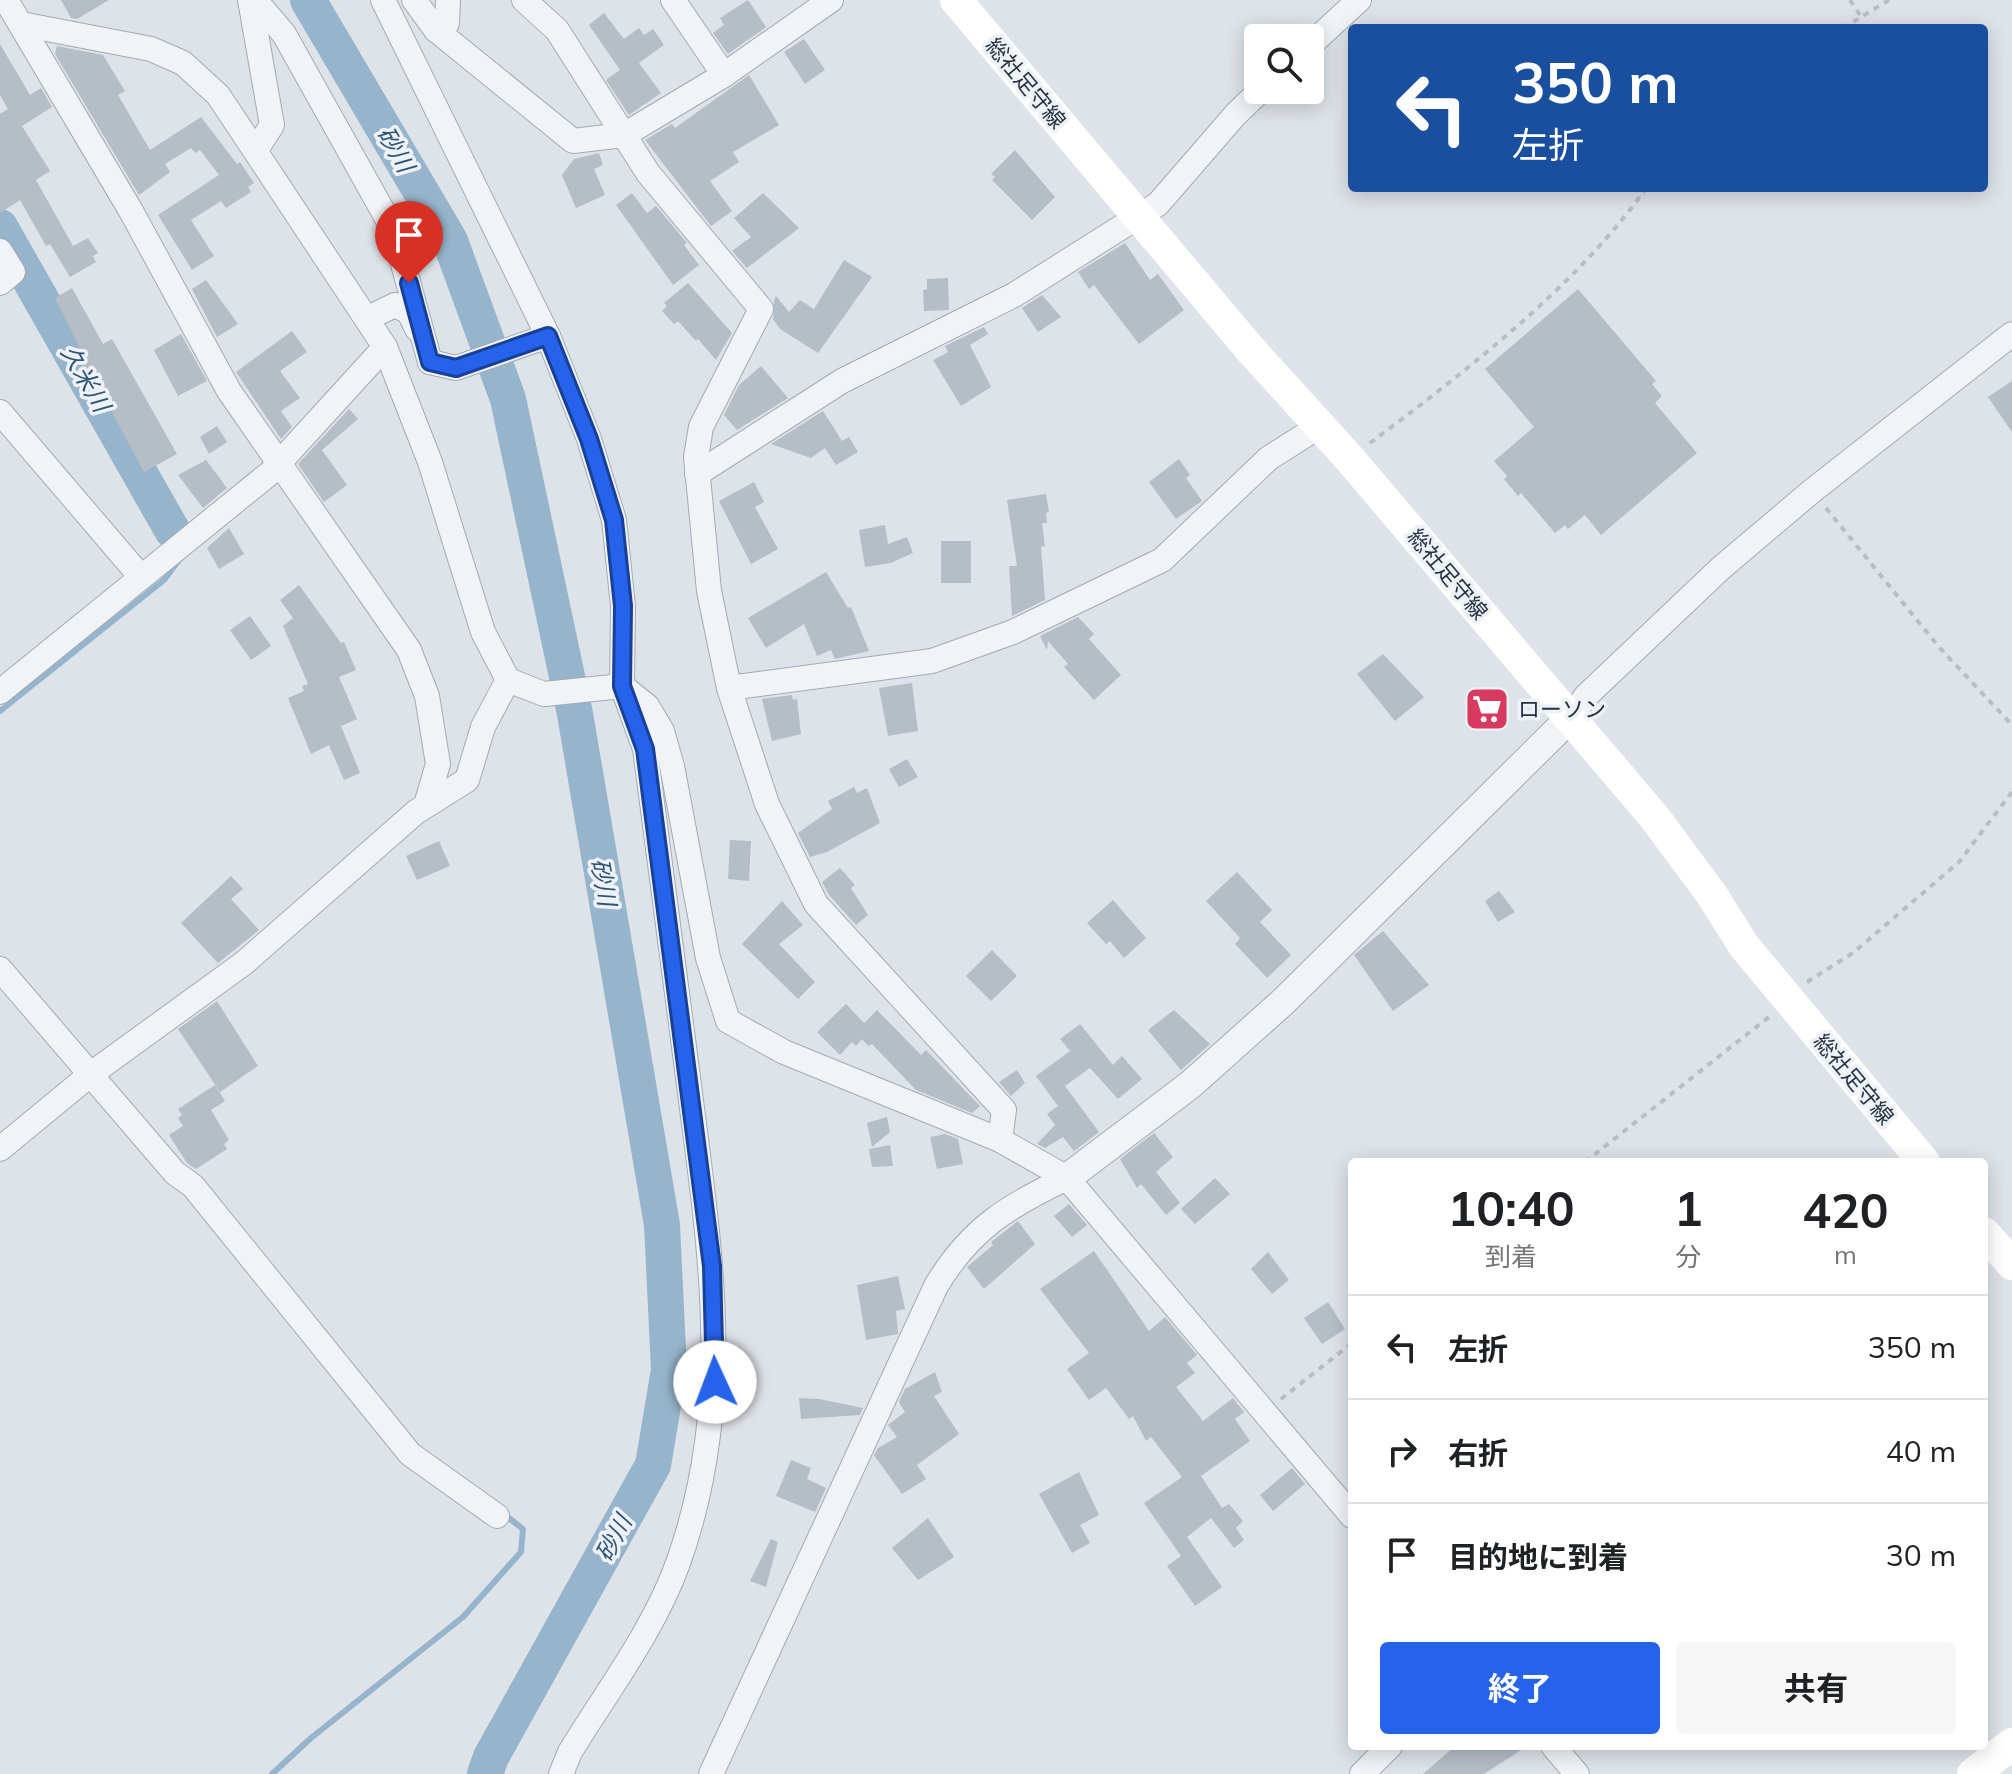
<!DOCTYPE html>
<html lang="ja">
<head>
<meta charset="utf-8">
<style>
	body { margin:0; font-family:Mulish,"Noto Sans JP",sans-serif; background:#f6f6f6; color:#202124; height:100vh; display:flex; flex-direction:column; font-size:30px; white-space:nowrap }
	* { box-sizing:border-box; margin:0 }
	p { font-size:26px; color:#757577 }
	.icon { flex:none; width:44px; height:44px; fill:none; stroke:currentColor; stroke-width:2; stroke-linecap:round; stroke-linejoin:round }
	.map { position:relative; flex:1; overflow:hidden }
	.panel { position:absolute; left:1348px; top:1158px; width:640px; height:592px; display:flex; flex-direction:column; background:#fff; border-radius:8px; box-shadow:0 4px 20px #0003 }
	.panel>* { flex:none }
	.hud { position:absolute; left:1348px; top:24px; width:640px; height:168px; border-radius:8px; box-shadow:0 4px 20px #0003; background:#1a4fa0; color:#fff; overflow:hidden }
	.fabs { position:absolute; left:1244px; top:24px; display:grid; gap:16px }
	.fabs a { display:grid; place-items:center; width:80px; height:80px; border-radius:8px; background:#fff; box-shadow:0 4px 20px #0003; font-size:40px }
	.pin { position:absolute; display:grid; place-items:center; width:68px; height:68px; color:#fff; margin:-82px -34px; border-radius:50% 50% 50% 0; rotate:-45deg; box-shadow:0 0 8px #0007 }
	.pin .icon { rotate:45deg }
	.me { position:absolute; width:88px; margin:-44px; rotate:358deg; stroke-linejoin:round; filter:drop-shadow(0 0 6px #0008) }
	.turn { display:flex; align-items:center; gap:28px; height:168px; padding:0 32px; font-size:36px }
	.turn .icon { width:104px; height:104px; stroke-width:2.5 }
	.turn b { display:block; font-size:56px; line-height:68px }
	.eta { display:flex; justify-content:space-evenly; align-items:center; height:136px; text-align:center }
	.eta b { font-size:48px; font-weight:700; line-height:56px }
	.action { display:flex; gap:16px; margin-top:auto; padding:16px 32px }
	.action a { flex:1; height:92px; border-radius:8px; background:#2563eb; color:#fff; font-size:32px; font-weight:700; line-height:92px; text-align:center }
	.action a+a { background:#f6f6f6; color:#202124 }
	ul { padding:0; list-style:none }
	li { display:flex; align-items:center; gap:24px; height:104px; padding:0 32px; border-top:2px solid #e0e0e0 }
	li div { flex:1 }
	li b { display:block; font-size:30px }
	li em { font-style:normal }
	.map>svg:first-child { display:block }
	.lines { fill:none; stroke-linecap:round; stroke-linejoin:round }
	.stream { stroke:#96b5cc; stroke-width:6 }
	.river { stroke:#96b5cc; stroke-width:36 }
	.building { fill:#b5bdc6 }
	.minor-casing { stroke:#a3aab3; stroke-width:26 }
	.tertiary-casing { stroke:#a3aab3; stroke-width:30 }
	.path { stroke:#b8bec4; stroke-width:4; stroke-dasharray:6 6; stroke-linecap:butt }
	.minor { stroke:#f1f4f7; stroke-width:24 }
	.tertiary { stroke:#f1f4f7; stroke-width:28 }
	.secondary { stroke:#fff; stroke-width:32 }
	.route-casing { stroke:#184099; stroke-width:20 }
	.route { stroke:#2563eb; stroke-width:14 }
	.labels { text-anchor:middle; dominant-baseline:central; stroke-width:7; stroke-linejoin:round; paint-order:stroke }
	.street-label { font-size:22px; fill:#263241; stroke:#eef2f6 }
	.poi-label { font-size:22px; fill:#263241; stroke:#eef2f6; text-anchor:start }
	.water-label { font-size:24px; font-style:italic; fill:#2d5578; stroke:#eef2f6 }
</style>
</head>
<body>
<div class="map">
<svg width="2012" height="1774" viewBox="0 0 2012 1774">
	<rect width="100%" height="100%" fill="#dee3e9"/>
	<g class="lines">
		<g class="stream">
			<polyline points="172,530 178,542"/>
			<polyline points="0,711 164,580 182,556"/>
			<polyline points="272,1774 311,1738 463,1617 521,1552 523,1529 505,1515"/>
		</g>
		<g class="river">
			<polyline points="308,0 450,241 508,399 575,714 662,1225 669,1370 653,1465 491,1757 485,1774"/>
			<polyline points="0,227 172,530"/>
		</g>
	</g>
	<g class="building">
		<polygon points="61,0 109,0 77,19 71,18"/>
		<polygon points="748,0 766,27 728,54 713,33 724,25 720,18"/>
		<polygon points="604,13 624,39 639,28 644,35 653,29 664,45 639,63 661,93 629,115 606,80 620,70 589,25"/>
		<polygon points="804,39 825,70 805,84 784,52"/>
		<polygon points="0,44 30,95 41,88 52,107 22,126 50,171 36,180 73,246 88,238 98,253 93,256 96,262 70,277 50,244 46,246 20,200 0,213 0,114 8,109 0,95"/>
		<polygon points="57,46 103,55 125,91 118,95 150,150 201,117 237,164 240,162 254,183 248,187 251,192 226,208 221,201 191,220 214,256 192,270 158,215 219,175 200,150 195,153 191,148 165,164 170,172 139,195 55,54"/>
		<polygon points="749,75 779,125 733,152 739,162 710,181 732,211 711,226 645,140 672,124 675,128"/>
		<polygon points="1015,150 1055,197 1032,220 992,180 995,177 991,174"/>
		<polygon points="599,153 603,165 594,169 605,195 576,208 562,175 574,159"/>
		<polygon points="632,193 647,213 656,206 687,243 684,245 699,265 673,285 616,205"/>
		<polygon points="763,193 799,228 747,268 732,251 751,237 734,218"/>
		<polygon points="1125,243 1150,280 1158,274 1184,310 1139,344 1094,285 1089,289 1078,272"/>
		<polygon points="844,260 872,277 818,353 780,329 773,319 774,301 776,296 789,312 800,300 814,309"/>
		<polygon points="948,278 949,310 924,311 923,290 927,289 927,279"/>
		<polygon points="206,280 238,324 217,337 192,289"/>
		<polygon points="688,283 732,333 716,360 698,339 696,341 678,321 674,324 662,311 667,306 664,303"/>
		<polygon points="72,288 103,344 112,339 177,454 144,472 93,377 89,380 75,355 81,351 55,298"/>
		<polygon points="1578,289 1656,381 1652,384 1662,396 1655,403 1697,453 1601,535 1585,515 1568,529 1565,525 1555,533 1521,493 1518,496 1504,479 1507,476 1494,461 1534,427 1485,369"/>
		<polygon points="1042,295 1061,317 1038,332 1022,308"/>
		<polygon points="984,327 988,334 970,345 991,387 961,406 933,360 948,352 945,346"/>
		<polygon points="292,331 307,352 280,371 300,398 281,411 292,427 281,439 236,372"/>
		<polygon points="181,334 207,381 178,396 154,350"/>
		<polygon points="761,366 788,398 737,430 724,415 739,385"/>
		<polygon points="2012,381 2012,432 1988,397"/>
		<polygon points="349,409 358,419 322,450 347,485 324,502 298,464"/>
		<polygon points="823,411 842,441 849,437 858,452 836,465 825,448 811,458 771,444"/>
		<polygon points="217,426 227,442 209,454 200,437"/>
		<polygon points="1179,459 1190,475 1186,478 1202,501 1176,519 1149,482"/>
		<polygon points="206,460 227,488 203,508 178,475"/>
		<polygon points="754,482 764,502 755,507 778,549 751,564 719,501"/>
		<polygon points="1046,494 1049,512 1046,513 1047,523 1042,523 1045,546 1041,547 1045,600 1012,616 1009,566 1017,566 1007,500"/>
		<polygon points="885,525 888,544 907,537 913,553 891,563 865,567 859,530"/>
		<polygon points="229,528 244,554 219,569 207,548"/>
		<rect x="941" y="541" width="30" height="42"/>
		<polygon points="826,572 848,608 851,607 869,651 835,659 831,650 817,656 804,624 766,648 748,618"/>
		<polygon points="299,585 341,643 344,642 356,670 339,677 357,719 341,726 360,773 344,780 329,745 311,754 288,698 304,691 302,686 308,684 283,626 293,618 280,600"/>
		<polygon points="250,616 271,646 251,660 230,630"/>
		<polygon points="1078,617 1094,634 1089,639 1121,675 1094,700 1064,667 1068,664 1048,641 1047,650 1040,636"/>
		<polygon points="1383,654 1424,697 1395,721 1357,674"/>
		<polygon points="912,683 918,731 888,736 879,688"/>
		<polygon points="792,695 793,700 797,699 801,734 772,741 762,699"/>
		<polygon points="907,759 918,777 899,787 889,769"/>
		<polygon points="854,787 857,793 867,788 880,823 827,852 810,857 798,833 832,809 828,801"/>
		<polygon points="730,840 751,841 749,881 728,879"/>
		<polygon points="439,841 450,866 417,880 406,856"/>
		<polygon points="840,868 855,885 851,888 868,915 856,925 829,895 822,882"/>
		<polygon points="1237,872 1272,910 1260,922 1291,955 1267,978 1235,944 1240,938 1206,901"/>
		<polygon points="231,876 243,889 231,899 259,930 218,963 181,923"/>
		<polygon points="1499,891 1515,912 1498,922 1485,901"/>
		<polygon points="1113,900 1146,938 1124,958 1110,941 1106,944 1087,923"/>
		<polygon points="782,901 803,925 779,944 815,982 798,999 742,944"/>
		<polygon points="1383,931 1429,985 1393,1011 1354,955"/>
		<polygon points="992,950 1017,976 991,1001 966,976"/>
		<polygon points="217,1001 258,1066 220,1092 178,1029"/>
		<polygon points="846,1004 864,1023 877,1010 921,1055 926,1050 980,1106 972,1113 916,1090 872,1044 868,1046 862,1039 856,1046 852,1042 840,1055 817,1032"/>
		<polygon points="1174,1010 1210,1044 1181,1070 1148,1030"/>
		<polygon points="1080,1024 1113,1065 1122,1056 1142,1079 1118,1099 1090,1068 1065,1086 1099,1132 1074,1151 1063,1137 1045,1148 1037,1144 1055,1125 1047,1114 1058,1106 1036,1076 1070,1051 1060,1039"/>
		<polygon points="1017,1070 1025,1083 1011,1096 999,1082"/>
		<polygon points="215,1085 225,1101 211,1110 229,1140 224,1144 227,1149 196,1169 187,1163 169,1135 183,1126 178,1118 182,1115 178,1109"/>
		<polygon points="887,1117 890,1132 872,1147 867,1123"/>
		<polygon points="1154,1133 1173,1157 1156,1172 1180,1203 1166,1215 1141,1184 1137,1188 1120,1159"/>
		<polygon points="945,1134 958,1139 963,1164 937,1169 930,1137"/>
		<polygon points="890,1145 893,1166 872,1167 869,1149"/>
		<polygon points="1215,1178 1230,1194 1195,1224 1181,1209"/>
		<polygon points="1069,1204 1087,1225 1072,1237 1054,1216"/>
		<polygon points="1018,1221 1035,1244 984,1289 967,1267 993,1245 991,1242"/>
		<polygon points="1094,1251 1149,1331 1165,1317 1197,1355 1187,1363 1195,1373 1176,1387 1203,1421 1233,1398 1244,1412 1235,1419 1250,1441 1201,1476 1222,1508 1229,1504 1243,1521 1236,1528 1244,1540 1234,1548 1211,1518 1187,1537 1222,1587 1195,1606 1167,1566 1181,1556 1144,1503 1182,1477 1151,1437 1146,1441 1133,1416 1129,1419 1106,1388 1089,1400 1067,1369 1089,1353 1040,1289"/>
		<polygon points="1268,1252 1289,1280 1272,1294 1251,1269"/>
		<polygon points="898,1276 905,1309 896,1311 898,1334 866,1340 857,1285"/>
		<polygon points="1328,1302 1345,1329 1322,1344 1304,1318"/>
		<polygon points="935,1372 942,1392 934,1396 959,1434 917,1465 926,1479 902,1494 874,1455 878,1448 897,1437 888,1425 905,1412 899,1402 905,1389"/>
		<polygon points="799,1398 819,1399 863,1408 860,1415 801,1419"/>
		<polygon points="791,1460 811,1468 807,1479 826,1488 815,1512 776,1496"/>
		<polygon points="1292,1468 1305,1484 1273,1511 1260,1495"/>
		<polygon points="1079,1472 1099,1515 1080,1525 1090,1543 1072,1553 1039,1494"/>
		<polygon points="928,1518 954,1557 918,1580 892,1548"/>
		<polygon points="771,1539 778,1542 766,1587 750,1581"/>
		<polygon points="1455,1746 1527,1746 1484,1774 1423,1774"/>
	</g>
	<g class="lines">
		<g class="minor-casing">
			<g id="minor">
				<polyline points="6,0 131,211 229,391 409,650 427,696 438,764 426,805"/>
				<polyline points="250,0 272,125 256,150"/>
				<polyline points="255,0 284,34 394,231 430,362"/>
				<path d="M383 0 548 336 589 439 614 520 623 606 622 686 645 749C660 861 674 973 689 1085 710 1250 736 1401 678 1563 655 1628 606 1693 570 1752L561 1774"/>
				<polyline points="414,0 436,30 573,141 624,135 724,75 831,0"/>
				<polyline points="524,0 557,30 648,173 761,309 701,427 696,457 709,591 729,688 767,804 816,904 1004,1110 1000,1140"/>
				<polyline points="673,0 724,75"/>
				<polyline points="21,24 151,49 183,63 218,95 385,347 430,462 483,632 508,680 544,694 622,686 647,706 662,731 672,766 708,958 728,1021 784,1052 1000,1140 1067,1178 1352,1516"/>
				<polyline points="436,30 447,23 448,0"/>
				<polyline points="1310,45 1359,0"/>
				<polyline points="0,251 13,272 0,283"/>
				<polyline points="368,318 395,305 409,312 417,329"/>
				<polyline points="430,362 456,368 548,336"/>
				<polyline points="0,412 141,577"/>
				<polyline points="697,474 842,381 1014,295 1158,204 1236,114 1261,90"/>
				<polyline points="729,688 932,661 1013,632 1162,560 1269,458 1318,427"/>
				<polyline points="0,692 270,473 385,347"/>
				<polyline points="1570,718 1586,696 1721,568 1812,491 2012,334"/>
				<polyline points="0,969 175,1173 193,1186 410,1454 497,1516"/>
				<polyline points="0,1149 91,1074 244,963 416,812 467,780 483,727 508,680"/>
				<polyline points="1553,1746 1577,1774"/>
				<path d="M711 1774 936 1286C970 1229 1008 1206 1067 1178"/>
				<polyline points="1362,1774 1390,1746"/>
			</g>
		</g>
		<g class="tertiary-casing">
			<polyline id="tertiary" points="1067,1178 1190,1085 1284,1001 1570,718"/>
		</g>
		<g class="path">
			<polyline points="1850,0 1862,18"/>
			<polyline points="1843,28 1889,0"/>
			<path d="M1370 443C1464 373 1579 284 1646 188"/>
			<polyline points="1826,508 1938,646 2012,725"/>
			<polyline points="1807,982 1853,953 1959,862 2012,792"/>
			<polyline points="1585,1162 1769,1017"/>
			<polyline points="1281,1399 1352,1343"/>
		</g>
		<use href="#minor" class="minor"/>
		<use href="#tertiary" class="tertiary"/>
		<g class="secondary">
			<polyline points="956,0 1250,349 1349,458 1655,818 1712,895 1744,946 1924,1162"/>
			<polyline points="1984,1233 2012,1264"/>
			<polyline points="1973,1774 2012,1744"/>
		</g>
	</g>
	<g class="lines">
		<g class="route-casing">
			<polyline id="route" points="409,283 430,362 456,368 548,336 589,439 614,520 623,606 622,686 645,749 712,1266 715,1382"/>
		</g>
		<use href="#route" class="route"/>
	</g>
	<defs>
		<g id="supermarket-square" transform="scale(2.3)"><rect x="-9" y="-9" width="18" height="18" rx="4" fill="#d8395e" stroke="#eef2f6"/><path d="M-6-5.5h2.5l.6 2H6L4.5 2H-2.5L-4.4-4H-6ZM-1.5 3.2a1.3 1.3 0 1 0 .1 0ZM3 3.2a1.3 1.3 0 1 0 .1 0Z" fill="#fff"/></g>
	</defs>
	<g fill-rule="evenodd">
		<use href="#supermarket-square" x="1487" y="709"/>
	</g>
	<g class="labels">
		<g class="street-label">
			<text transform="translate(1026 83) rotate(50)">総社足守線</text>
			<text transform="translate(1448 574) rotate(50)">総社足守線</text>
			<text transform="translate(1854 1079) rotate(50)">総社足守線</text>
		</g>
		<g class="poi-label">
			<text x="1518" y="709">ローソン</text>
		</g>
		<g class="water-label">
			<text transform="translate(396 149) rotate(60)">砂川</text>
			<text transform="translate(86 378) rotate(60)">久米川</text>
			<text transform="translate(604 882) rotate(80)">砂川</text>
			<text transform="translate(613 1538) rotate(-62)">砂川</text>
		</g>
	</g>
</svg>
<div class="fabs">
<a><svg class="icon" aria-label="search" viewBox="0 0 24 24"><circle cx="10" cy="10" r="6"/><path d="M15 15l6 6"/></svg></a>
</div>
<div class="pin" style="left:409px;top:283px;background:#d93025"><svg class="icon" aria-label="arrive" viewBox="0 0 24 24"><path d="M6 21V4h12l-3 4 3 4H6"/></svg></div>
<svg class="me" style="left:715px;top:1382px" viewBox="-20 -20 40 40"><circle r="19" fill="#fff"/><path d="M0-13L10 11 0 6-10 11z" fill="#2563eb"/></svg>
<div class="hud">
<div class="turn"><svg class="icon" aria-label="left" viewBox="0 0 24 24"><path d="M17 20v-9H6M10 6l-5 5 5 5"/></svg><div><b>350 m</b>左折</div></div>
</div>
<section class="panel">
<div class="eta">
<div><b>10:40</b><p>到着</p></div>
<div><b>1</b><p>分</p></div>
<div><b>420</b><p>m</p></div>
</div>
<ul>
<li><svg class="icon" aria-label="left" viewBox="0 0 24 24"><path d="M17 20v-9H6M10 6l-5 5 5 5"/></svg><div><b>左折</b></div><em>350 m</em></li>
<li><svg class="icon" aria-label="right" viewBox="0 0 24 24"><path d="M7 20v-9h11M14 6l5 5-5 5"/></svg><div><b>右折</b></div><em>40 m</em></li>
<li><svg class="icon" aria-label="arrive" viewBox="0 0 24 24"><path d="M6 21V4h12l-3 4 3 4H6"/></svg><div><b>目的地に到着</b></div><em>30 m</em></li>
</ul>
<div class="action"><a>終了</a><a>共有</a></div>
</section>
</div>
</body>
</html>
